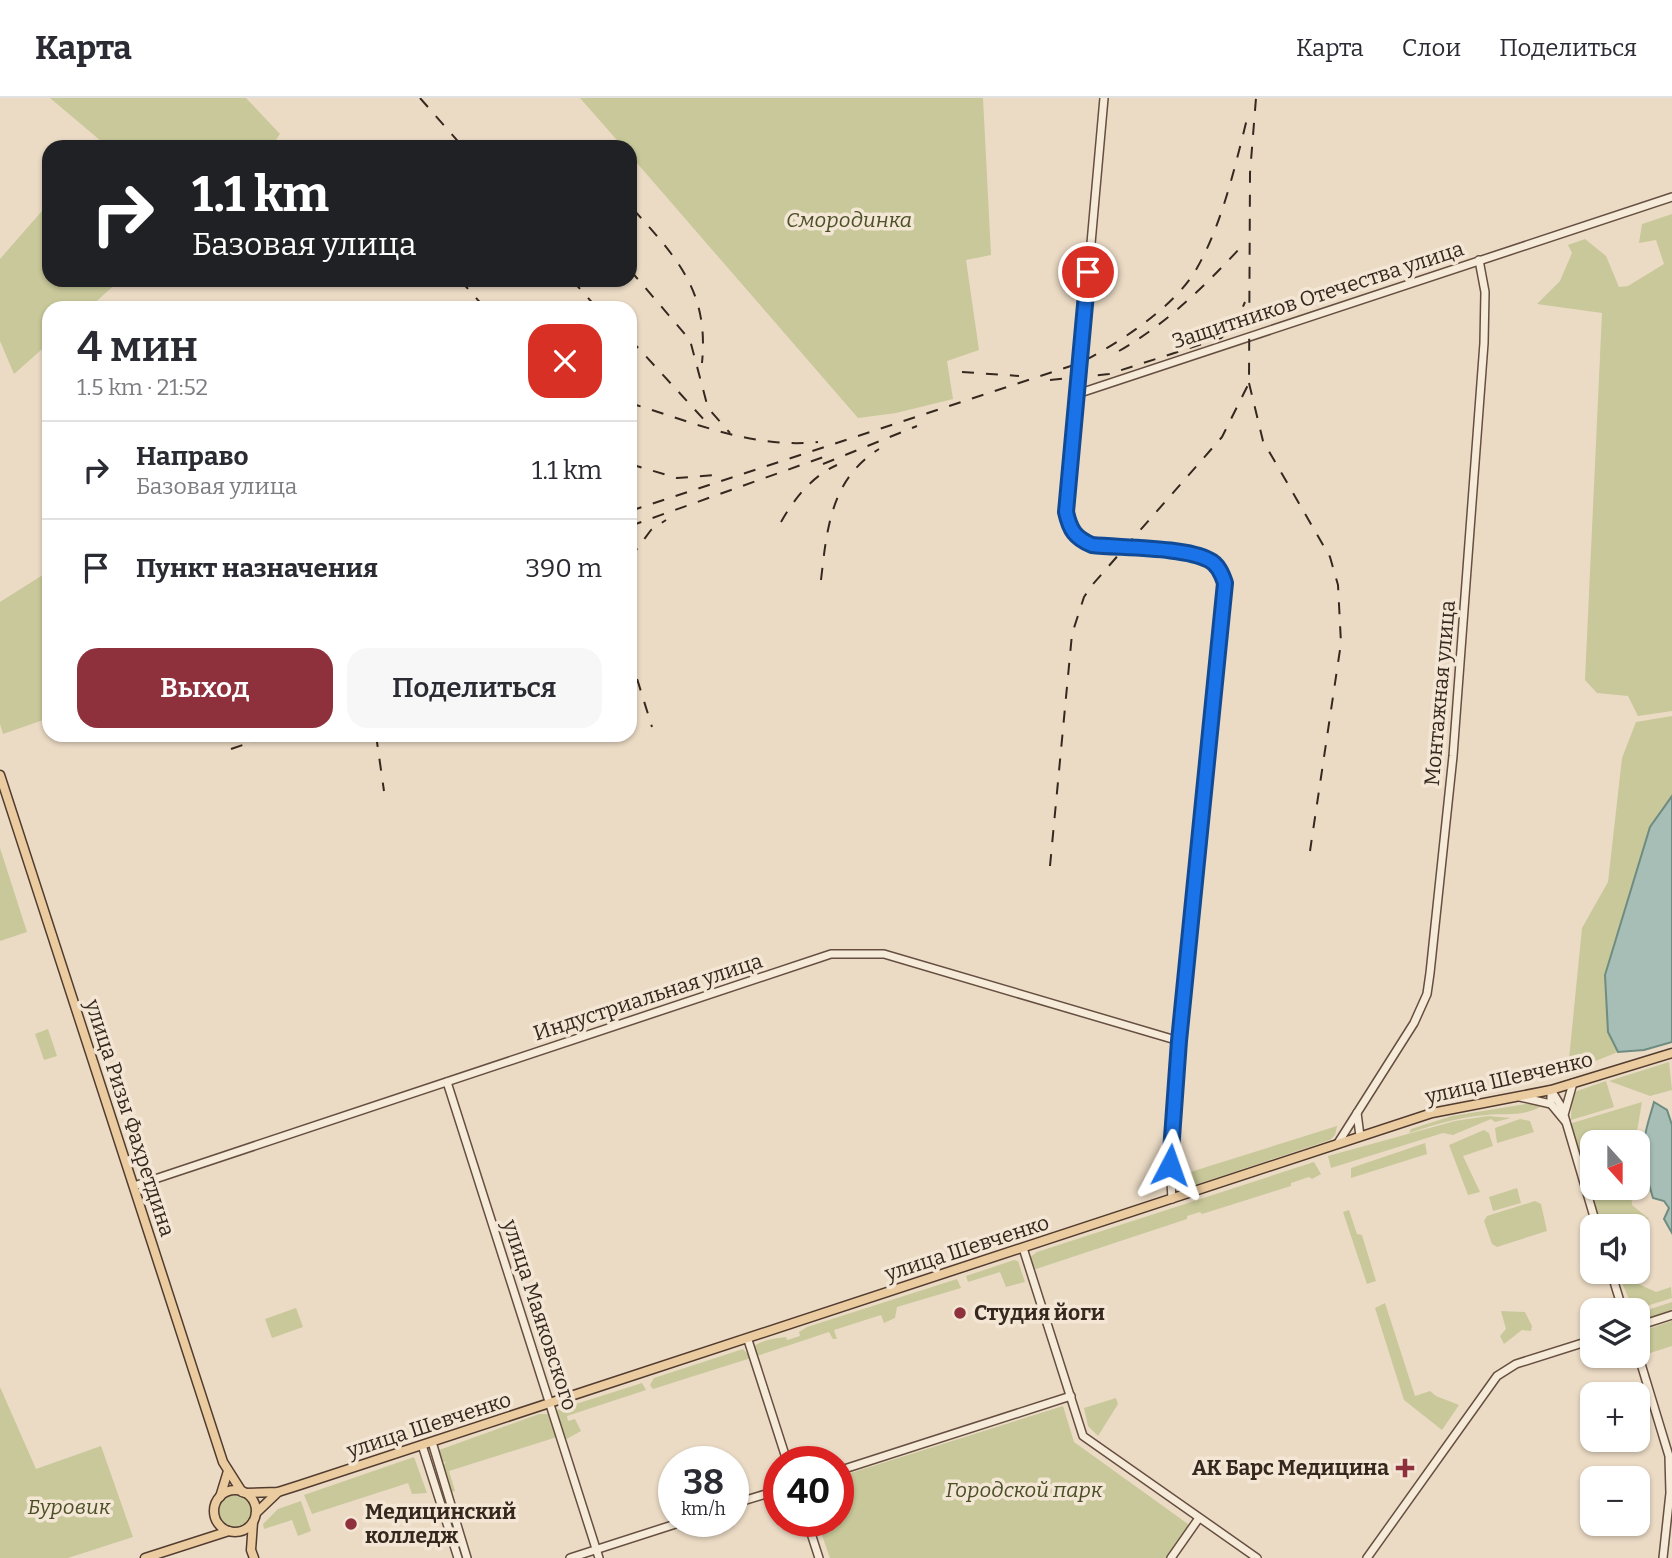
<!DOCTYPE html>
<html lang="ru">
<head>
<meta charset="utf-8">
<style>
	body { margin:0; font-family:Bitter,serif; background:#f7f7f7; color:#2b2b33; height:100vh; display:flex; flex-direction:column; font-size:26px; white-space:nowrap }
	* { box-sizing:border-box; margin:0 }
	p { font-size:23px; color:#7c7c81 }
	.icon { flex:none; width:38px; height:38px; fill:none; stroke:currentColor; stroke-width:2; stroke-linecap:round; stroke-linejoin:round }
	.map { position:relative; flex:1; overflow:hidden }
	.side { position:absolute; left:42px; top:203px; width:595px; height:441px; display:flex; flex-direction:column; background:#fff; border-radius:21px; box-shadow:0 2px 5px #0004 }
	.side>* { flex:none }
	.guide { position:absolute; left:42px; top:42px; width:595px; height:147px; border-radius:21px; box-shadow:0 2px 5px #0004; background:#202124; color:#fff; overflow:hidden }
	.needle { width:46px; rotate:159deg }
	.buttons { position:absolute; left:1580px; top:1032px; display:grid; gap:14px }
	.buttons a { display:grid; place-items:center; width:70px; height:70px; border-radius:14px; background:#fff; box-shadow:0 2px 5px #0004; font-size:35px }
	.speed { position:absolute; left:658px; top:1348px; display:flex; gap:14px; font-size:35px; font-weight:700; text-align:center }
	.speed>* { display:grid; place-content:center; width:91px; height:91px; border-radius:50%; background:#fff; box-shadow:0 2px 5px #0004; line-height:1 }
	.speed small { font-size:18px; font-weight:400 }
	.speed .limit { border:10px solid #d22; background:#fff; color:#111 }
	.pin { position:absolute; display:grid; place-items:center; width:60px; height:60px; color:#fff; margin:-30px; border:4px solid #fff; border-radius:50%; box-shadow:0 2px 7px #0007 }
	.me { position:absolute; width:77px; margin:-38px; rotate:4deg; stroke-linejoin:round; filter:drop-shadow(0 0 5px #0008) }
	.turn { display:flex; align-items:center; gap:24px; height:147px; padding:0 35px; font-size:32px }
	.turn .icon { width:91px; height:91px; stroke-width:2.5 }
	.turn b { display:block; font-size:49px; line-height:60px }
	.round { display:grid; place-items:center; flex:none; width:74px; height:74px; border-radius:21px; background:#f7f7f7 }
	.summary { display:flex; align-items:center; justify-content:space-between; height:119px; padding:0 35px }
	h1 { font-size:42px; font-weight:600; line-height:52px }
	.button { display:flex; gap:14px; margin-top:auto; padding:14px 35px }
	.button a { flex:1; height:80px; border-radius:21px; background:#8e313d; color:#fff; font-size:28px; font-weight:600; line-height:80px; text-align:center }
	.button a+a { background:#f7f7f7; color:#2b2b33 }
	ul { padding:0; list-style:none }
	li { display:flex; align-items:center; gap:21px; height:98px; padding:0 35px; border-top:2px solid #e1e1e2 }
	li div { flex:1 }
	li b { display:block; font-size:26px }
	li em { font-style:normal }
	header { display:flex; align-items:center; gap:42px; box-sizing:border-box; height:98px; padding:0 35px; background:#fff; border-bottom:2px solid #e1e1e2 }
	header strong { font-size:33px }
	nav { display:flex; gap:38px; margin-inline-start:auto; font-size:24px }
	.map>svg:first-child { display:block }
	.green { fill:#c8c89a }
	.water { fill:#a6beb5; stroke:#6e8c81; stroke-width:2 }
	.lines { fill:none; stroke-linecap:round; stroke-linejoin:round }
	.secondary-casing { stroke:#664f40; stroke-width:10 }
	.primary-casing { stroke:#523c30; stroke-width:11 }
	.secondary { stroke:#f6ead8; stroke-width:7 }
	.primary { stroke:#ebcba0; stroke-width:8 }
	.rail { stroke:#35281f; stroke-width:2; stroke-dasharray:12 12; stroke-linecap:butt }
	.route-casing { stroke:#114b97; stroke-width:18 }
	.route { stroke:#1a73e8; stroke-width:12 }
	.poi-dot { fill:#8e313d; stroke:#f3e6d4; stroke-width:2.5 }
	.labels { text-anchor:middle; dominant-baseline:central; stroke-width:7; stroke-linejoin:round; paint-order:stroke }
	.park-label { font-size:21px; font-style:italic; fill:#4b5028; stroke:#f3e6d4 }
	.street-label { font-size:21px; fill:#35281f; stroke:#f3e6d4 }
	.poi-label { font-size:21px; font-weight:bold; fill:#35281f; stroke:#f3e6d4; text-anchor:start }
</style>
</head>
<body>
<header>
<strong>Карта</strong>
<nav><a>Карта</a><a>Слои</a><a>Поделиться</a></nav>
</header>
<div class="map">
<svg width="1672" height="1460" viewBox="0 0 1672 1460">
	<rect width="100%" height="100%" fill="#ebdbc5"/>
	<g class="green">
		<polygon points="50,0 246,0 280,36 271,49 97,49 101,43"/>
		<polygon points="580,0 983,0 991,157 966,162 979,252 947,263 953,301 896,315 858,320 630,57 630,49 623,49"/>
		<polygon points="49,105 49,182 120,182 89,210 49,210 49,245 14,276 0,243 0,161"/>
		<polygon points="1672,116 1672,613 1638,618 1628,598 1597,595 1585,582 1602,215 1537,206 1560,183 1572,155 1568,147 1585,141 1606,158 1619,189 1628,188 1664,166 1656,142 1639,145 1642,126"/>
		<polygon points="49,473 49,620 3,636 0,626 0,504"/>
		<polygon points="1672,618 1672,698 1650,729 1605,877 1608,934 1618,954 1593,964 1586,971 1569,961 1582,830 1608,784 1622,660 1636,624"/>
		<polygon points="0,750 27,834 0,843"/>
		<polygon points="48,931 57,958 44,962 35,936"/>
		<polygon points="1669,964 1672,992 1650,998 1609,983"/>
		<polygon points="1606,983 1614,1009 1571,1022 1572,997 1577,993"/>
		<polygon points="1642,1004 1635,1045 1592,1045 1592,1090 1631,1090 1632,1107 1649,1121 1637,1123 1637,1129 1602,1129 1569,1026"/>
		<path d="M1532 1005 1540 1009C1521 1019 1506 1015 1486 1017 1459 1019 1434 1027 1409 1035L1411 1031 1452 1018Z"/>
		<polygon points="1488,1018 1511,1020 1495,1024 1491,1021 1453,1037 1443,1035 1331,1070 1328,1058 1455,1023"/>
		<polygon points="1520,1021 1530,1023 1534,1034 1497,1045 1495,1030"/>
		<polygon points="1337,1028 1335,1037 1330,1042 1180,1092 1175,1089 1174,1072 1184,1076"/>
		<polygon points="1484,1032 1489,1035 1493,1048 1463,1058 1480,1094 1468,1097 1449,1047"/>
		<polygon points="1425,1045 1427,1056 1351,1080 1351,1070"/>
		<polygon points="1314,1064 1321,1076 1312,1081 1309,1079 1291,1085 1291,1088 1202,1116 1200,1114 1187,1118 1187,1121 1033,1172 1029,1160 1037,1154"/>
		<polygon points="1517,1090 1521,1105 1493,1113 1489,1099"/>
		<polygon points="1535,1103 1541,1106 1547,1133 1497,1149 1492,1146 1484,1123 1487,1118"/>
		<polygon points="1349,1112 1357,1136 1362,1137 1376,1183 1367,1186 1343,1114"/>
		<polygon points="1014,1162 1018,1163 1025,1184 1006,1189 1000,1174 968,1184 966,1178"/>
		<polygon points="1617,1174 1624,1174 1632,1183 1656,1194 1671,1189 1672,1200 1634,1212"/>
		<path d="M957 1181 961 1190 897 1209 895 1220 884 1225 881 1217 834 1232 837 1241H833L829 1234 757 1258 754 1248C764 1242 774 1240 786 1239L787 1242 800 1238 799 1234 807 1229Z"/>
		<polygon points="1672,1204 1672,1213 1638,1224 1638,1215"/>
		<polygon points="1385,1205 1415,1298 1430,1293 1436,1298 1459,1307 1442,1332 1404,1302 1375,1210"/>
		<polygon points="296,1210 303,1229 272,1240 265,1221"/>
		<polygon points="1501,1213 1525,1214 1532,1228 1531,1233 1522,1232 1504,1246 1500,1238 1506,1231"/>
		<polygon points="1672,1223 1672,1248 1647,1256 1639,1234"/>
		<polygon points="743,1251 751,1260 653,1291 650,1287 654,1280"/>
		<polygon points="642,1285 646,1292 567,1318 568,1323 575,1321 581,1333 565,1342 557,1312"/>
		<polygon points="0,1289 36,1371 101,1348 133,1439 68,1460 0,1460"/>
		<polygon points="1116,1300 1118,1306 1098,1338 1088,1328 1084,1310"/>
		<polygon points="1063,1308 1074,1344 1188,1426 1190,1430 1169,1460 830,1460 817,1423 838,1423 838,1379"/>
		<polygon points="539,1316 548,1316 557,1339 449,1373 455,1393 451,1394 442,1368 446,1364 441,1364 439,1352"/>
		<polygon points="414,1359 427,1395 412,1396 408,1385 312,1416 304,1397"/>
		<circle cx="236" cy="1414" r="18"/>
		<polygon points="301,1403 311,1433 298,1438 292,1422 264,1431 263,1426 278,1411"/>
	</g>
	<g class="water">
		<polygon points="1672,698 1672,944 1644,952 1618,954 1608,934 1605,877 1650,729"/>
		<path d="M1654 1004 1667 1012 1672 1027V1135L1664 1121 1669 1110 1664 1103 1653 1100 1646 1076 1649 1067C1637 1050 1650 1020 1654 1004Z"/>
	</g>
	<g class="lines">
		<g class="secondary-casing">
			<g id="secondary">
				<path d="M1104 0 1067 414C1068 423 1070 432 1077 439 1106 468 1208 431 1225 485L1178 951 1170 1067 1172 1101"/>
				<polyline points="1077,296 1672,99"/>
				<polyline points="447,984 599,1460"/>
				<polyline points="1573,985 1564,1017 1597,1129"/>
				<polyline points="1551,992 1551,1006 1565,1023"/>
				<polyline points="1551,992 1564,1013"/>
				<polyline points="1520,999 1551,1006"/>
				<polyline points="1357,1015 1360,1038"/>
				<polyline points="1338,1045 1414,925 1427,896 1430,875 1453,658 1484,245 1485,194 1479,162"/>
				<polyline points="134,1088 831,856 884,856 1179,943"/>
				<polyline points="1023,1150 1083,1338 1257,1460"/>
				<polyline points="1611,1174 1623,1213"/>
				<polyline points="1638,1228 1672,1217"/>
				<polyline points="748,1242 787,1363"/>
				<polyline points="1638,1256 1669,1358 1670,1395 1663,1460"/>
				<polyline points="432,1344 467,1460"/>
				<polyline points="422,1347 458,1460"/>
				<polyline points="838,1373 1071,1298"/>
				<polyline points="733,1406 779,1392"/>
				<polyline points="807,1423 819,1460"/>
				<polyline points="570,1460 685,1423"/>
				<polyline points="1171,1460 1199,1420"/>
				<polyline points="1367,1460 1497,1278 1516,1266 1592,1242"/>
			</g>
		</g>
		<g class="primary-casing">
			<g id="primary">
				<polyline points="0,677 223,1364 242,1394"/>
				<circle cx="235" cy="1413" r="21"/>
				<polyline points="245,1395 278,1394 300,1387 1432,1015 1551,992 1672,955"/>
				<polyline points="220,1399 228,1373"/>
				<polyline points="256,1415 278,1394"/>
				<polyline points="253,1424 251,1452 254,1460"/>
				<polyline points="145,1460 229,1433"/>
			</g>
		</g>
		<use href="#secondary" class="secondary"/>
		<use href="#primary" class="primary"/>
		<g class="rail">
			<polyline points="420,0 463,49"/>
			<path d="M633 111C678 161 709 194 702 265"/>
			<polyline points="630,172 690,242 708,310 730,335"/>
			<polyline points="460,182 485,210"/>
			<polyline points="572,182 597,210"/>
			<polyline points="630,241 708,326"/>
			<path d="M1119 253C1166 226 1204 189 1241 149"/>
			<polyline points="962,274 1019,278"/>
			<polyline points="1050,282 1109,276 1221,240 1235,227 1245,204"/>
			<polyline points="1249,285 1263,343 1330,459 1338,487 1341,545 1310,753"/>
			<path d="M630 303 636 307C695 325 754 351 818 344"/>
			<polyline points="630,366 677,380 716,377"/>
			<polyline points="823,366 917,328"/>
			<path d="M630 413 1080 265C1119 245 1175 209 1197 170 1223 124 1235 68 1248 17"/>
			<path d="M781 424C794 401 812 378 837 367"/>
			<polyline points="630,428 832,356"/>
			<polyline points="630,460 651,432 666,422"/>
			<path d="M821 482C827 430 831 381 879 351"/>
			<polyline points="630,558 652,629"/>
			<polyline points="376,637 384,693"/>
			<polyline points="231,651 272,637"/>
			<polyline points="1050,768 1072,536 1084,499 1093,486 1222,339 1249,285 1250,75 1256,0"/>
		</g>
	</g>
	<g class="lines">
		<g class="route-casing">
			<path id="route" d="M1088 174 1066 414C1070 432 1075 440 1092 447 1121 450 1186 449 1209 462 1218 466 1222 476 1225 485L1179 943 1170 1067"/>
		</g>
		<use href="#route" class="route"/>
	</g>
	<g class="poi-dot">
		<circle cx="960" cy="1215" r="7"/>
		<path d="M1401.5 1359.5h7v7h7v7h-7v7h-7v-7h-7v-7h7z"/>
		<circle cx="351" cy="1426" r="7"/>
	</g>
	<g class="labels">
		<g class="park-label">
			<text x="849" y="122">Смородинка</text>
			<text x="1024" y="1392">Городской парк</text>
			<text x="69" y="1409">Буровик</text>
		</g>
		<g class="street-label">
			<text transform="translate(1318 197) rotate(-18)">Защитников Отечества улица</text>
			<text transform="translate(1440 595) rotate(-85)">Монтажная улица</text>
			<text transform="translate(648 899) rotate(-18)">Индустриальная улица</text>
			<text transform="translate(1509 980) rotate(-13)">улица Шевченко</text>
			<text transform="translate(130 1020) rotate(72)">улица Ризы Фахретдина</text>
			<text transform="translate(967 1150) rotate(-18)">улица Шевченко</text>
			<text transform="translate(540 1217) rotate(72)">улица Маяковского</text>
			<text transform="translate(429 1327) rotate(-18)">улица Шевченко</text>
		</g>
		<g class="poi-label">
			<text x="974" y="1215">Студия йоги</text>
			<text x="1389" y="1370" text-anchor="end">АК Барс Медицина</text>
			<text x="365" y="1414">Медицинский<tspan x="365" dy="24">колледж</tspan></text>
		</g>
	</g>
</svg>
<div class="buttons">
<a><svg class="needle" viewBox="-14 -14 28 28"><path d="M0-13l5 13h-10z" fill="#e53935"/><path d="M0 13l5-13h-10z" fill="#7c7c81"/></svg></a>
<a><svg class="icon" aria-label="sound" viewBox="0 0 24 24"><path d="M4 9h4l5-4v14l-5-4H4zM17 9q2 3 0 6"/></svg></a>
<a><svg class="icon" aria-label="layers" viewBox="0 0 24 24"><path d="M12 4l9 5-9 5-9-5zM3 14l9 5 9-5"/></svg></a>
<a>+</a>
<a>−</a>
</div>
<div class="speed"><div>38<small>km/h</small></div><div class="limit">40</div></div>
<div class="pin" style="left:1088px;top:174px;background:#d93025"><svg class="icon" aria-label="arrive" viewBox="0 0 24 24"><path d="M6 21V4h12l-3 4 3 4H6"/></svg></div>
<svg class="me" style="left:1170px;top:1067px" viewBox="-20 -20 40 40"><path d="M0-17L14 15 0 8-14 15z" fill="#1a73e8" stroke="#fff" stroke-width="4"/></svg>
<div class="guide">
<div class="turn"><svg class="icon" aria-label="right" viewBox="0 0 24 24"><path d="M7 20v-9h11M14 6l5 5-5 5"/></svg><div><b>1.1 km</b>Базовая улица</div></div>
</div>
<section class="side">
<div class="summary"><div><h1>4 мин</h1><p>1.5 km · 21:52</p></div><a class="round" style="background:#d93025;color:#fff"><svg class="icon" aria-label="close" viewBox="0 0 24 24"><path d="M6 6l12 12M18 6L6 18"/></svg></a></div>
<ul>
<li><svg class="icon" aria-label="right" viewBox="0 0 24 24"><path d="M7 20v-9h11M14 6l5 5-5 5"/></svg><div><b>Направо</b><p>Базовая улица</p></div><em>1.1 km</em></li>
<li><svg class="icon" aria-label="arrive" viewBox="0 0 24 24"><path d="M6 21V4h12l-3 4 3 4H6"/></svg><div><b>Пункт назначения</b></div><em>390 m</em></li>
</ul>
<div class="button"><a>Выход</a><a>Поделиться</a></div>
</section>
</div>
</body>
</html>
